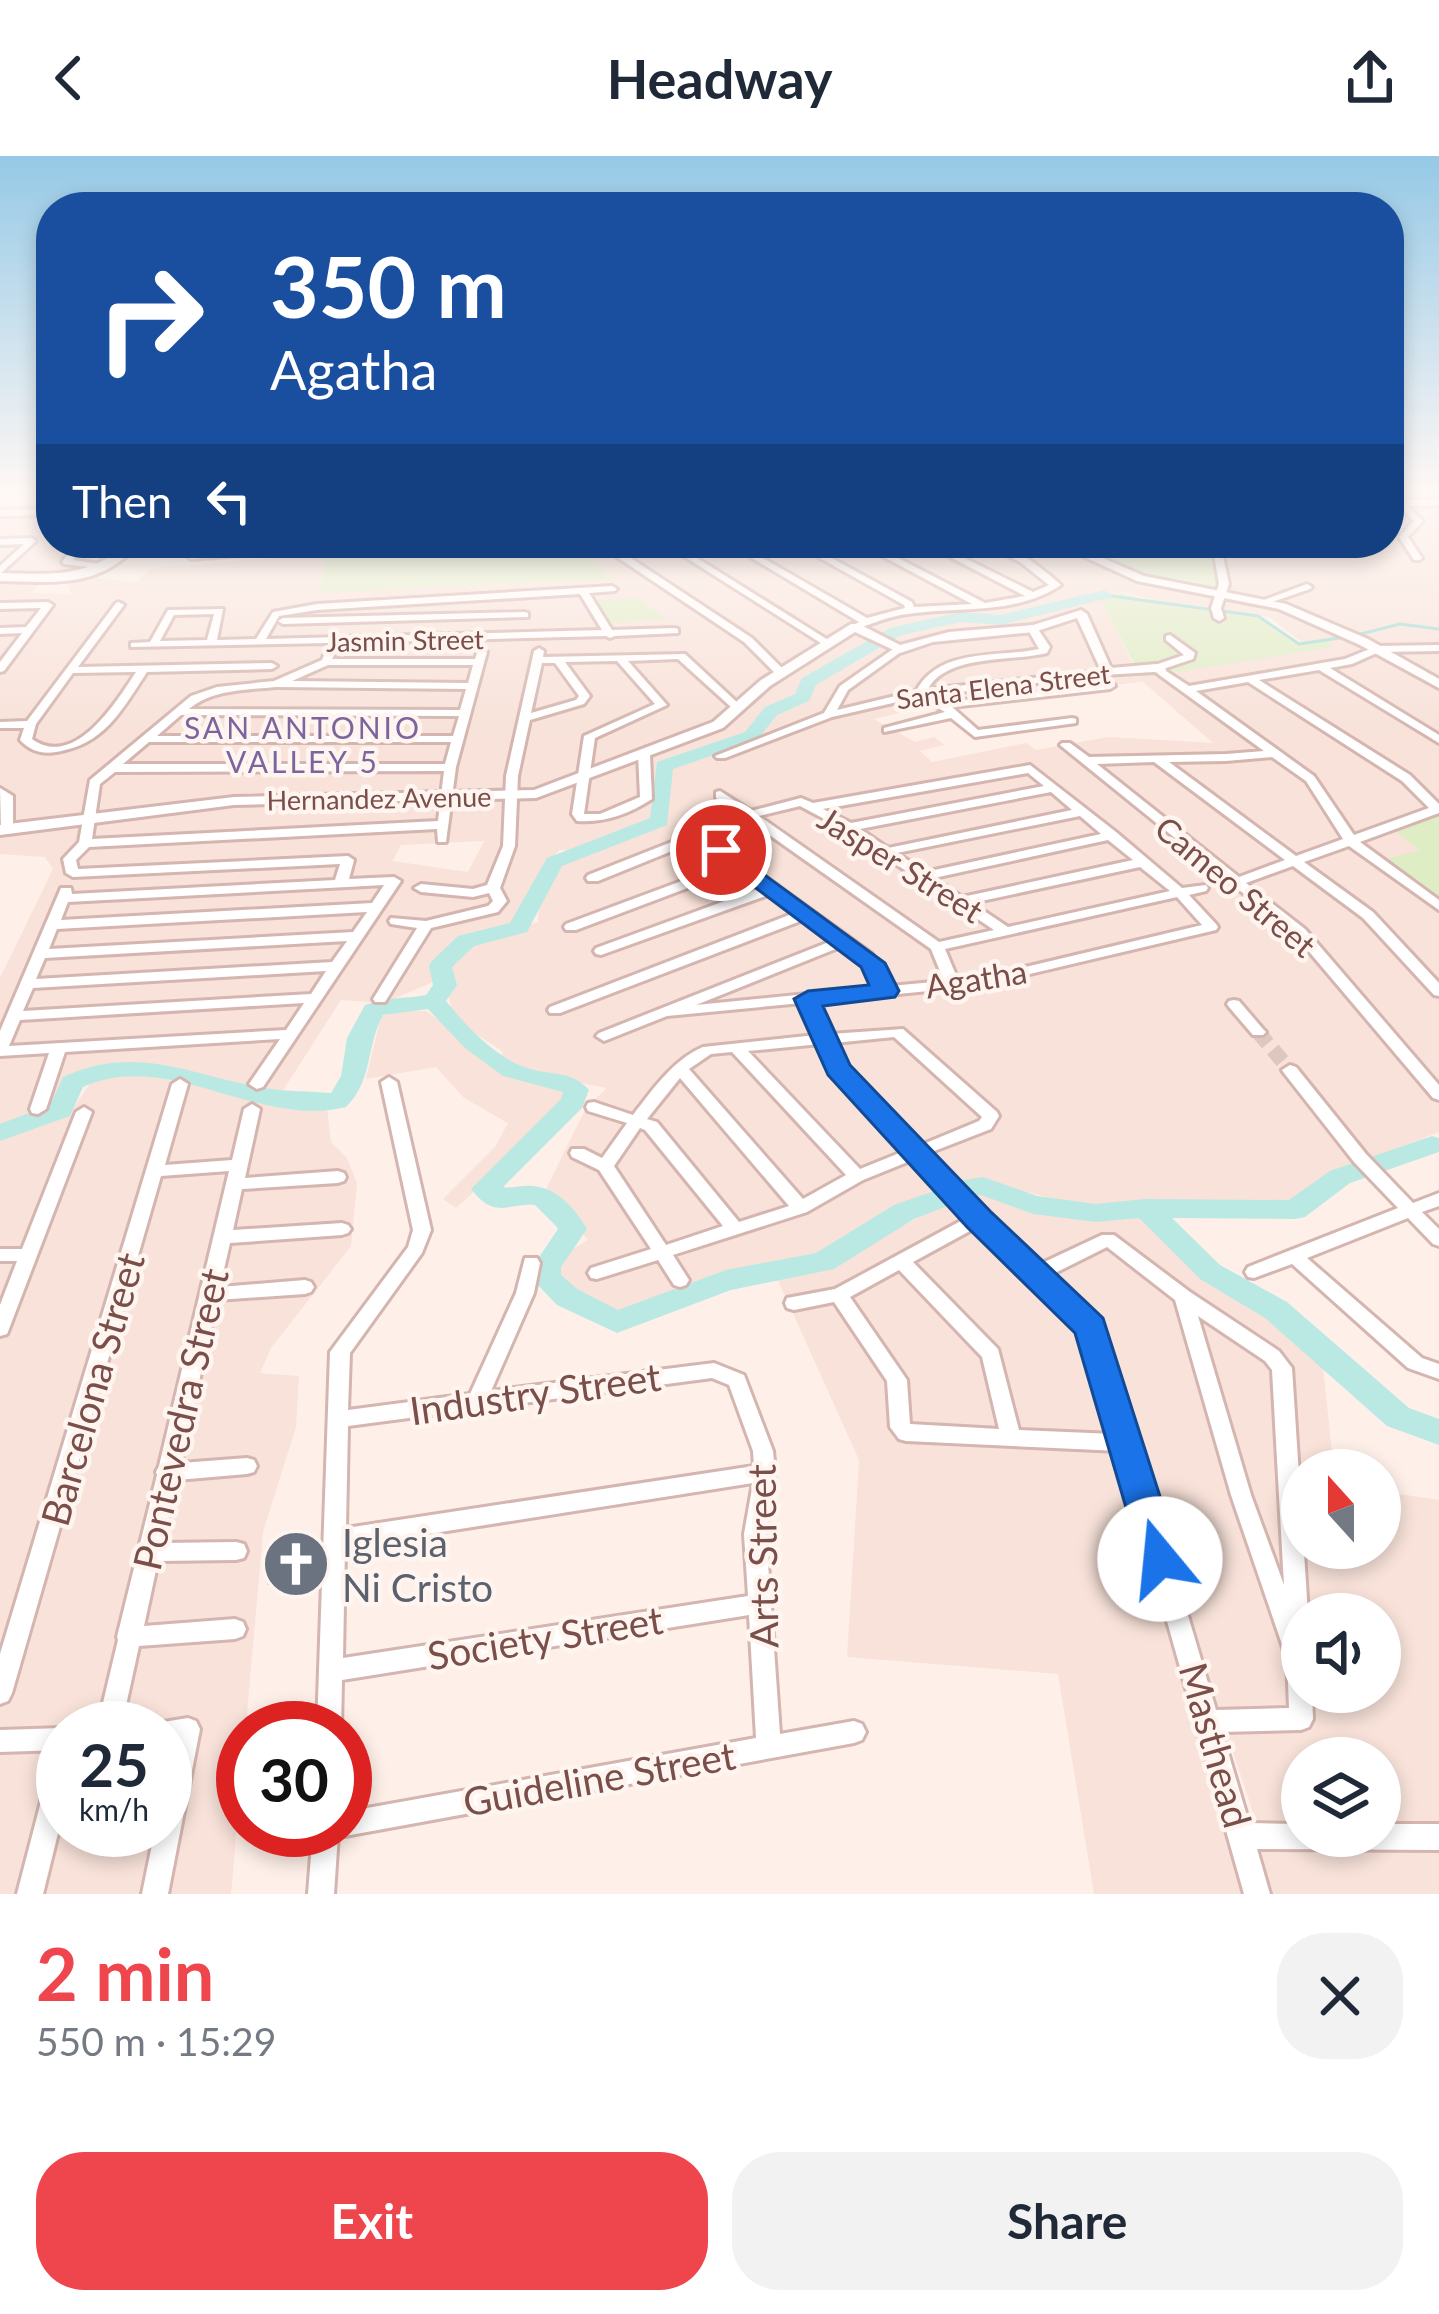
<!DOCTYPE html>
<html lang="en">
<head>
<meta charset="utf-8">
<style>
	body { margin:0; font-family:Lato,sans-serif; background:#f2f2f3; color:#1f2937; height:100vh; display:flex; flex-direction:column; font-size:45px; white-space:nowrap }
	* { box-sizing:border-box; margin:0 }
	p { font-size:39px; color:#747a83 }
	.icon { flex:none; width:66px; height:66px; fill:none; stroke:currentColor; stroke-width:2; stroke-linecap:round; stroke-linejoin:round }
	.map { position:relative; height:1738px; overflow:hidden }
	.drawer { display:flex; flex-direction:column; background:#fff; flex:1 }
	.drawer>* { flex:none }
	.hud { position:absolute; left:36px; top:36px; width:1368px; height:366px; border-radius:48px; box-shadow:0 6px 18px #0003; background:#1a4fa0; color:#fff; overflow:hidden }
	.needle { width:78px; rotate:339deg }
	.buttons { position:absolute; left:1281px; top:1293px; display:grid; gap:24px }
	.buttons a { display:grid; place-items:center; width:120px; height:120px; border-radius:50%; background:#fff; box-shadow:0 6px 18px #0003; font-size:60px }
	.speed { position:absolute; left:36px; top:1545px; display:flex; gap:24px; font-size:60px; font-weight:700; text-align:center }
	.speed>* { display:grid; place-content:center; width:156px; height:156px; border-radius:50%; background:#fff; box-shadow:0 6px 18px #0003; line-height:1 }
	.speed small { font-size:30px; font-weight:400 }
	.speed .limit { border:18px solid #d22; background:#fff; color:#111 }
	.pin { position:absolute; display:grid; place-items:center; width:102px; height:102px; color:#fff; margin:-51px; border:6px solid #fff; border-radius:50%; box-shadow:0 3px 12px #0007 }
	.me { position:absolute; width:132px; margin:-66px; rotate:343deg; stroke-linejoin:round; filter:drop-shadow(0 0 9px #0008) }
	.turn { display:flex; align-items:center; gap:42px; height:252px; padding:0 36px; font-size:54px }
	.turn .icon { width:156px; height:156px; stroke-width:2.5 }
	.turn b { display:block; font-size:84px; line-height:102px }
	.then { display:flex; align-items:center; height:114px; padding:0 36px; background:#0003; gap:24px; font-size:45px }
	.round { display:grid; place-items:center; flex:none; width:126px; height:126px; border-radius:48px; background:#f2f2f3 }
	.summary { display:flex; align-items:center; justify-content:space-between; height:204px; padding:0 36px }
	h1 { font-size:72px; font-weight:700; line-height:90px; color:#ee464c }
	.primary-button { display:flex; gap:24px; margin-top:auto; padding:24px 36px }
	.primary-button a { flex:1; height:138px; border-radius:48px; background:#ee464c; color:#fff; font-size:48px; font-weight:700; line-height:138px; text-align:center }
	.primary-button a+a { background:#f2f2f3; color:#1f2937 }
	header { display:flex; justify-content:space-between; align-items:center; height:156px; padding:0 36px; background:#fff; font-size:54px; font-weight:700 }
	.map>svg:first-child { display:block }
	.residential { fill:#f8e2d9; fill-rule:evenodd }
	.green { fill:#dfedc5 }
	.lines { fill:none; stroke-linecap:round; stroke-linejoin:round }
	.stream-far1 { stroke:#a0dcd5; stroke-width:3 }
	.stream { stroke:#a0dcd5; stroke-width:6 }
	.river { fill:#bae9e4; fill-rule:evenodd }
	.building { fill:#f5c5be; stroke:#e9a69d; stroke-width:3 }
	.minor-tunnel { stroke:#ddc8c0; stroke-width:15; stroke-dasharray:15 8; stroke-linecap:butt }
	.minor-casing { stroke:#d4b5af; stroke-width:6 }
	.tertiary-casing { stroke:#d4b5af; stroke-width:6 }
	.secondary-casing { stroke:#d9b6af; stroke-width:6 }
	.minor { fill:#fff; fill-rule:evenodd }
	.tertiary { fill:#fff; fill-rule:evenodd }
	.secondary { fill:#fff; fill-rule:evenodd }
	.route { fill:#1a73e8; stroke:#114b97; stroke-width:3 }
	.labels { text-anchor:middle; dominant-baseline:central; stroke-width:9; stroke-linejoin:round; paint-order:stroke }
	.far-street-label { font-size:27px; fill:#7a4e49; stroke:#fff5f0 }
	.far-neighbourhood-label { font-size:30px; letter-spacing:3px; fill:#7c659d; stroke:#fff5f0 }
	.street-label { font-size:33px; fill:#7a4e49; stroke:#fff5f0 }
	.near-street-label { font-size:39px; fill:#7a4e49; stroke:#fff5f0 }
	.near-worship-label { font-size:39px; fill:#5b616d; stroke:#fff5f0; text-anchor:start }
</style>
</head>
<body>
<header><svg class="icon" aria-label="back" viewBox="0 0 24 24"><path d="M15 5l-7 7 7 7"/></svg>Headway<svg class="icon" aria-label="share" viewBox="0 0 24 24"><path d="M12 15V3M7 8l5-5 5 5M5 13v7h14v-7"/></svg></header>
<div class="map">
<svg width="1439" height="1738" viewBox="0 0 1439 1738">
	<rect width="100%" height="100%" fill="#fef0e8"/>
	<g class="residential">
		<path d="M1389 335H1439V976L1372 1002 1287 1052 1126 1048 1091 1052 977 1024 936 1036 803 1104 700 1125 639 1155 614 1156 568 1138 555 1116 556 1103 588 1084 545 1035 586 952 607 932 531 917 503 905 502 895 453 863 444 812 470 786 538 766 540 738 558 707 664 666 665 611 758 580 770 554 744 580 662 610 657 663 573 695 559 694 538 720 517 768 452 788 435 812 440 823 384 847 341 844 282 936 142 907 121 909 61 926 52 954 0 973V822L53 713 45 701 0 698V423L41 427 31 437 71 438 67 426 85 421 137 426 151 412 324 398 320 436 616 421 570 387H1389ZM1124 436 1163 448 1269 461 1304 488 1328 485 1136 515 1101 441ZM1143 526 1213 587 1108 581 1036 594 1026 587 932 606 920 595 944 589 934 581 915 586 874 563 945 546ZM484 685 468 716 393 705 401 689Z"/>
		<polygon points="0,349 51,349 51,387 77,387 60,405 94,411 81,418 0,419"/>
		<polygon points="406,855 426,855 515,917 564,927 574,935 521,993 456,1052 443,1043 495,991 508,967 464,942 436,911 366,923 381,860"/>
		<path d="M112 918 153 921 277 946 326 944 331 986 347 1002 357 1028 351 1090 271 1192 260 1217 299 1220 296 1271 263 1376 231 1738H0V983L70 957 94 922ZM63 1572H165V1674H63Z"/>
		<path d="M967 1035 988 1036 1025 1053 1058 1061 1150 1060 1208 1119 1272 1157 1322 1202 1334 1314H1302V1392H1380V1335L1439 1344V1738H1094L1058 1518 847 1501 859 1304 777 1122 827 1111ZM1302 1458H1380V1536H1302ZM1233 1596 1264 1689 1234 1692 1206 1597ZM1302 1602H1380V1680H1302Z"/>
	</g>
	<g class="green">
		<polygon points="533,387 570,387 618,423 320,437 324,398"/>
		<polygon points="1100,387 1210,387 1219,428 1212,432 1142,420 1083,394"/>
		<polygon points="1122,437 1159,448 1262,462 1294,487 1328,485 1334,491 1141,522 1100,441"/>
		<polygon points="638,442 666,463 608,468 593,444"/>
		<polygon points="1439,656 1439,746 1382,704 1420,694 1393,674"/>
	</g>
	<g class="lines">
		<g class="stream-far1">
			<polyline points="1104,439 1258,460 1299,488 1346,481"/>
			<polyline points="1357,479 1400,468 1439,473"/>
		</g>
		<polyline class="stream" points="1432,989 1439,986"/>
		<g class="river">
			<path d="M1104 434 1112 439 1109 442 1000 469 961 466 901 479 816 529 809 545 777 559 757 584 673 613 667 669 562 710 527 776 474 790 452 811 457 829 446 845C466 870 496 902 527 912 550 920 572 914 589 934L582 952 503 1031C512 1033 522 1029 533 1030 559 1033 574 1052 587 1073L561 1111V1119L577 1133 618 1154 726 1114 816 1097 894 1049 940 1033 950 1035 954 1042 950 1049 914 1063 834 1113 731 1134 617 1177 557 1149 531 1122 533 1110 558 1073 556 1070 535 1049C505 1047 496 1064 471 1033L561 943 563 936 503 920 465 892 428 853 383 859C366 890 373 925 346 951 258 973 168 892 83 931L70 960 0 985V968L50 949 63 921C138 887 191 920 265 932 287 936 309 935 331 937L341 920 347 882 365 849C387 841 404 843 426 839L433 829 429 810 432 805 458 780 510 767 547 702 650 662 657 606 745 576 765 551 795 538 802 522 890 472 961 456 1000 459Z"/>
			<polygon points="1432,980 1439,982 1439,996 1350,1027 1305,1061 1295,1063 1172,1062 1220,1109 1287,1146 1409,1252 1439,1263 1439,1289 1387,1270 1265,1162 1200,1123 1139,1062 1096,1066 1033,1058 981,1039 952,1038 948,1032 952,1026 983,1021 1037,1040 1096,1048 1145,1043 1289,1044 1330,1015"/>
		</g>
	</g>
	<polygon class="building" points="319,1390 318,1421 269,1427 272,1396"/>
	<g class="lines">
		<polyline class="minor-tunnel" points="1258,876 1290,914"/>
		<g class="minor-casing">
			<g id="minor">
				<polygon points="1389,344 1439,344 1439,350 1408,350 1423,365 1408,381 1422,402 1420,404 1414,404 1399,381 1414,365 1399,350 1389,350"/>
				<polygon points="51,353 51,359 0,360 0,354"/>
				<polygon points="0,383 32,382 36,385 0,418 0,410 24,388 0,389"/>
				<polygon points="76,387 84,387 73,404 106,409 106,413 64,408 62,406"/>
				<polygon points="191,387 199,387 193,397 240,393 250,387 260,387 242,399 191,403 184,397"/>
				<path d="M322 387H351C345 392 328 392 322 387Z"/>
				<polygon points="663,387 673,387 833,487 824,489"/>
				<path d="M727 387H737L867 462 905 452 904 449 793 387H804L912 446 914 451 972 448 858 387H869L985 447 1025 440 923 387H934L1033 436 1049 429 1020 406 982 387C1011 387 1040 410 1061 429 1013 461 955 449 901 459 885 462 870 468 855 474L850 471 859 466Z"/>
				<polygon points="1078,387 1093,387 1069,395 1065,392"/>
				<polygon points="1212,387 1220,387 1229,428 1221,452 1224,462 1219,465 1214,462 1211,452 1219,428"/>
				<polygon points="608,391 614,391 752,482 784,514 784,518 776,518 744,486 608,395"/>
				<polygon points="1307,428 1312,431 1310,433 1266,448 1261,445"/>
				<path d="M612 430 617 433 615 435 589 437 612 474 674 472 678 473V477L615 480 610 482 606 480 339 487 332 503H475L478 494 487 496 456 611 446 686H438L437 673 89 691 76 704 78 713 348 700 354 704 349 723 394 721 401 725 263 931 257 933 249 928 280 883 65 896 46 953 38 958 32 957 30 953 49 897 0 900V875L61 732H71L72 738 335 724 340 708 73 721 66 717 63 703 79 686 90 624 191 540 217 531 274 525 322 504 329 487 131 491V487L150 486 168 454 223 453 217 484 256 483 273 456 317 448ZM580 438 602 474 266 483 279 460 317 454ZM214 458 207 484 160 485 174 459ZM328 509H473L468 527 292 525ZM276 531H278L466 533 460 554 189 553C213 533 246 534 276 531ZM181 559 459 560 453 580H157ZM149 586H451L445 608H123ZM444 615 438 665 92 683 100 628 115 616ZM384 729 372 747 61 764 68 746ZM367 756 353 776 49 793 57 773ZM347 785 332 806 36 823 45 802ZM326 815 311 838 23 855 33 832ZM304 847 286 874 9 890 20 864Z"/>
				<polygon points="48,446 53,449 4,515 0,516 0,506 22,477 0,478 0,472 26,471 41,452 0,453 0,447"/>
				<path d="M119 446 124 449 78 511 272 507 277 510 272 513 147 516C125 549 107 585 65 594 47 599 33 598 20 584L24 572H0V566L27 565 116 447ZM136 516C117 545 75 614 32 583L36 568 73 517Z"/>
				<polygon points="525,456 528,457 528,461 283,468 278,465 283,462"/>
				<path d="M1032 469 1036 470 1050 491 1047 497C1011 506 947 498 928 533L1111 514V518L1107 519 932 539 945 546 1114 528 1115 530 1110 533 952 551 978 574 1072 562 1076 563V567L975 581 951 562 884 576V572L945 556 919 541 832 561 725 602H717L715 600 824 557 840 530 896 491 905 493 848 534 837 554 916 535C940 491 997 502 1039 493L1027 472Z"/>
				<path d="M1170 479 1195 497 1193 503 1163 513 1189 530 1345 503 1377 490 1439 489V495L1379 496 1352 508 1330 512 1439 579V587L1319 514 1259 524 1410 619 1439 648V657L1360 686 1439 744V754L1349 690 1304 706 1373 756 1439 827V840L1434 839 1363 762 1293 710 1246 727 1305 773 1439 929V944L1433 942 1295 779 1060 589 1062 587H1070L1089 601 1226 598 1264 595 1158 518V515L1152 514V510L1184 499 1166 484V480ZM1248 526 1402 625 1429 652 1354 679 1314 620 1196 535ZM1272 601 1306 625 1343 683 1296 700 1169 606 1226 605ZM1154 606 1285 704 1239 721 1097 608Z"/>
				<path d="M539 492 544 495 543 501 685 498 740 549 731 551 678 503 628 505 667 549 595 582 584 658H600L640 641 638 598 644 595 650 598 652 643C629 658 605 667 577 665L572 658 584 580 655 548 617 505 565 506 590 540 584 548 530 564 518 620 515 690 500 732 507 745 498 756 431 772 385 846H375L373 843 417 772 391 768 389 765 391 762 426 765 488 750 493 745 489 737 473 741 421 736 414 732 421 728 473 733 487 729 503 690 506 620 534 495ZM542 507H555L579 540 576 544 531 557Z"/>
				<path d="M1030 609 1116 676 1182 732 1206 729 1208 732 1206 735 1189 739 1216 768 1218 771 1216 774 979 830 817 846 830 878 903 873 997 956 999 960 991 973 929 997 1038 1109 1102 1079H1114L1190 1136 1279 1195 1292 1212 1308 1458H1302V1536H1312L1313 1563 1309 1571 1301 1574 1222 1576 1249 1667 1302 1668V1680H1380V1668H1439V1694L1257 1693 1270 1738H1244L1119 1295 906 1285 899 1283 890 1271 887 1225 834 1146 794 1154 787 1152 785 1147 787 1142 835 1133 970 1060 915 1003 863 1024 807 1056 673 1099 689 1124 686 1129 680 1131 674 1129 658 1104 597 1123 591 1122 588 1117 591 1112 651 1093 599 1014 572 1001 570 997 572 993H584L602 1002 627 967 588 955 586 951 588 947 594 946 633 959C653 933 673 904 703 891L816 879 802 847 667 860 604 885 596 880 599 877 834 784 806 763 560 857H550L548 854 550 851 797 756 771 738 601 799 596 798 594 795 596 792 763 731 738 713 576 774H566L564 771 566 768 730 707 699 684 598 725H588L586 722 588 719 740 659 716 642V636L720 635 751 655 801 642 813 647ZM1028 617 1044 630 851 667 823 653ZM1051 636 1072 654 888 692 860 673ZM800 650 845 674 994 774 939 786 759 660ZM1080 660 1101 678 925 716 897 697ZM748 664 931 793 944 825 890 830 872 798 709 680ZM1108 684 1133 704 962 741 934 722ZM1140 711 1170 735 1008 771 972 747ZM1177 741 1202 769 979 822 958 824 945 793ZM843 790 861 803 876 831 696 849ZM894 881 982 961 979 965 921 989 845 911 834 887ZM820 888 832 916 907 994 860 1013 748 895ZM732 896 846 1019 803 1043 689 913 711 898ZM680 922 789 1050 739 1066 657 966 647 963ZM640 972 645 974 723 1070 666 1089 614 1010ZM979 1070 1087 1183 1114 1278 1019 1274 998 1193 913 1106ZM1107 1091 1175 1144 1231 1339 1287 1503 1289 1552 1216 1554 1105 1180 1049 1120ZM899 1114 982 1201 999 1273 910 1268 907 1224 850 1141ZM1198 1160 1265 1205 1272 1214 1284 1429 1251 1339Z"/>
				<polygon points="0,632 13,640 13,673 7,677 1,673"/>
				<polygon points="1234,844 1239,845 1263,873 1266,876 1263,879 1253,879 1229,851 1227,848 1229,845"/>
				<polygon points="1290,909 1296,911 1366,998 1413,1047 1439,1037 1439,1050 1422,1056 1439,1073 1439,1090 1433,1088 1408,1062 1307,1102 1422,1202 1439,1208 1439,1223 1408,1212 1292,1108 1254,1122 1248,1121 1245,1116 1248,1111 1398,1052 1354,1006 1284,917 1282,914"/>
				<path d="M389 921 397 926 431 1074 422 1097 350 1197 348 1254 470 1238 516 1137 525 1102H537L540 1107 534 1137 491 1235 714 1207 744 1219 773 1295 775 1317 766 1378 780 1578 854 1565 862 1568 866 1576 862 1584 854 1587 345 1680 338 1678 334 1738H308L313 1674H345V1656L756 1582 749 1459 342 1524 341 1572H317L330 1196 408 1091 413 1074 381 926ZM712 1222 729 1229 753 1295 754 1310 346 1372 348 1270ZM753 1327 744 1378 748 1440 343 1502 345 1391Z"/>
				<polygon points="180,923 188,928 165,1009 232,1004 244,953 252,948 260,953 245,1022 338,1015 344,1017 346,1021 344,1025 338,1027 242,1033 233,1074 342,1067 348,1069 351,1073 348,1077 342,1079 230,1087 220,1131 305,1124 311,1126 314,1131 311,1136 305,1138 217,1144 181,1307 247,1302 254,1304 257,1310 254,1316 247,1318 177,1324 163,1387 236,1386 244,1388 247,1395 244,1402 236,1404 158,1405 144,1470 235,1463 243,1466 246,1473 243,1480 235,1483 139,1490 121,1572 97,1572 118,1484 117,1481 157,1319 156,1316 159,1310 229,1015 161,1020 12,1537 8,1545 0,1548 0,1498 172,928"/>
				<polygon points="84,951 92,956 9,1173 7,1178 0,1180 0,1149 17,1105 0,1105 0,1093 22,1093 76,956"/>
				<polygon points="188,1562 196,1565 200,1573 168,1738 142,1738 155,1674 165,1674 165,1626 173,1586 165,1586 165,1572 154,1572 157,1567"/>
				<polygon points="63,1572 63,1594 0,1596 0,1574"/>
				<polygon points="63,1595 63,1657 43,1738 17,1738 51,1607 54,1599"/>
			</g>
		</g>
		<g class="tertiary-casing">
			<g id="tertiary">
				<polygon points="1054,387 1068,387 1144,420 1286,448 1368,483 1439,523 1439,532 1360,489 1279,453 1137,425"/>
				<polygon points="1081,454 1087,458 1111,512 1156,508 1166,513 1166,519 1154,516 1103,519 1077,462 1034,476 933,486 900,497 855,476 770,530 723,572 536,642 234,649 0,679 0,669 234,641 534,634 713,566 761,524 851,468 859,468 900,489 949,476 1033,469"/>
			</g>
		</g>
		<g class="secondary-casing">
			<path id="secondary" d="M127 387H140C99 433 56 426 0 425V417C49 418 89 423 127 387Z"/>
		</g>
		<use href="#minor" class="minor"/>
		<use href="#tertiary" class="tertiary"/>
		<use href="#secondary" class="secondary"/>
	</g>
	<linearGradient id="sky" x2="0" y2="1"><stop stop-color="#95c9e6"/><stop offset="0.58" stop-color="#fff8f5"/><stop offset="1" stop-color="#fff8f5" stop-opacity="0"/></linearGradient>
	<rect width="1439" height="579" fill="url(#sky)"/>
	<polygon class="route" points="721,687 885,807 899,835 895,841 823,850 850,909 990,1055 1103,1162 1180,1403 1174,1415 1160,1420 1146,1415 1141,1403 1075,1177 967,1071 828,919 794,843 808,835 869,829 861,811 712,699 712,689"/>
	<defs>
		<g id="church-disc" transform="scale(3.45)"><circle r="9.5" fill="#6b7280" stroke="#fff5f0"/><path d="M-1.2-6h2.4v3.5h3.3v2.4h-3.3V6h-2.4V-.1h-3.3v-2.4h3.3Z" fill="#fff"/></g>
	</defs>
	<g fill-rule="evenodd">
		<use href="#church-disc" x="296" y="1408"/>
	</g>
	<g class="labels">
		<g class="far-street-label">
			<text transform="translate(405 484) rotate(-1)">Jasmin Street</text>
			<text transform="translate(1003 530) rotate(-7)">Santa Elena Street</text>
			<text transform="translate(379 642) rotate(-1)">Hernandez Avenue</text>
		</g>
		<g class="far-neighbourhood-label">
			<text x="303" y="571">SAN ANTONIO<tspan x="303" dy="34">VALLEY 5</tspan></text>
		</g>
		<g class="street-label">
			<text transform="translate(901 708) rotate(32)">Jasper Street</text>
			<text transform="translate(1236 730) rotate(40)">Cameo Street</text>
			<text transform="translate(976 822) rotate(-9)">Agatha</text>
		</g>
		<g class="near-street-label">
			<text transform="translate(92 1233) rotate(-74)">Barcelona Street</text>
			<text transform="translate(535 1237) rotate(-8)">Industry Street</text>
			<text transform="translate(180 1263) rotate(-77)">Pontevedra Street</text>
			<text transform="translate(762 1400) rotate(-91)">Arts Street</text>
			<text transform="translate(545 1481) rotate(-9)">Society Street</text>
			<text transform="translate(1216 1589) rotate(74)">Masthead</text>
			<text transform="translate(599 1622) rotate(-10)">Guideline Street</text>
		</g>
		<g class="near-worship-label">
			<text x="342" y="1386">Iglesia<tspan x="342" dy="45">Ni Cristo</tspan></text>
		</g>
	</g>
</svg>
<div class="buttons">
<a><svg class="needle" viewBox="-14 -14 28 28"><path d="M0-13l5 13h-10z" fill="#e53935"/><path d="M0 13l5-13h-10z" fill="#747a83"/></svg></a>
<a><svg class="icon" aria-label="sound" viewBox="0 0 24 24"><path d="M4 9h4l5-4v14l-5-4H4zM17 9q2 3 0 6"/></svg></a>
<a><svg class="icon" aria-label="layers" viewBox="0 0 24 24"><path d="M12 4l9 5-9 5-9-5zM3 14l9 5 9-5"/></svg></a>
</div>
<div class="speed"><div>25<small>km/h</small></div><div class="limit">30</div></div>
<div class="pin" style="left:721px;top:694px;background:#d93025"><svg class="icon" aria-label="arrive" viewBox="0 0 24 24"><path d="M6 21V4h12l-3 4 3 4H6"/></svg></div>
<svg class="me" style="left:1160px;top:1403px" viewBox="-20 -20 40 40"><circle r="19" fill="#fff"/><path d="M0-13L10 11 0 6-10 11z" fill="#1a73e8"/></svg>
<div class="hud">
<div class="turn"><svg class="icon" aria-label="right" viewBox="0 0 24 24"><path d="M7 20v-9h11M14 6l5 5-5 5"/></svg><div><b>350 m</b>Agatha</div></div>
<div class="then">Then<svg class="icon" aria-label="left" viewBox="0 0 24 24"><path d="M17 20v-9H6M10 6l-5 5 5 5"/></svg></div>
</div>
</div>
<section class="drawer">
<div class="summary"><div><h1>2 min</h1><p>550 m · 15:29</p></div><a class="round"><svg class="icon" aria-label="close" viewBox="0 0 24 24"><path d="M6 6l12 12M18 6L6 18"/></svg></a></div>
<div class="primary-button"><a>Exit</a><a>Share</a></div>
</section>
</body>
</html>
